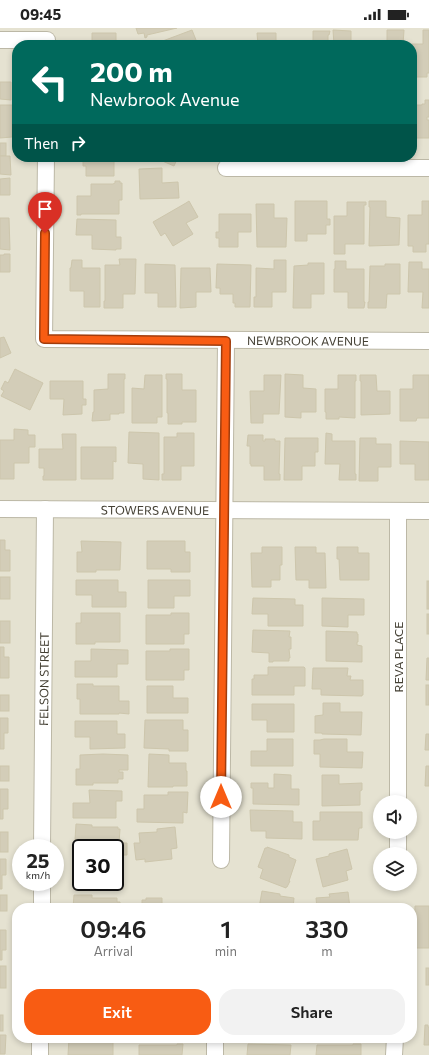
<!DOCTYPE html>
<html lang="en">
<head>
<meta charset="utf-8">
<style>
	body { margin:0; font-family:Commissioner,sans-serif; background:#f2f2f2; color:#222; height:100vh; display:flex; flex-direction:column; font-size:15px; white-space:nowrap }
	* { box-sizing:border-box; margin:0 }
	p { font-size:13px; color:#767676 }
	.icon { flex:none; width:22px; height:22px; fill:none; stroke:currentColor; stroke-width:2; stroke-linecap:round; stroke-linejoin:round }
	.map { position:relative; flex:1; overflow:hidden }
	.panel { position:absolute; left:12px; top:875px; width:405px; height:140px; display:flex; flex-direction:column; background:#fff; border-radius:16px; box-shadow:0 2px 6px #0003 }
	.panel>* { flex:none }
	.guide { position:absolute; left:12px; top:12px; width:405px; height:122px; border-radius:16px; box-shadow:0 2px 6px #0003; background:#00695c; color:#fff; overflow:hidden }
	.fabs { position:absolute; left:373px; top:767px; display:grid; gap:8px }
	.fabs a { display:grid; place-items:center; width:44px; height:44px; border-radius:50%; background:#fff; box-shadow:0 2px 6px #0003; font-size:20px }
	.speed { position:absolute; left:12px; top:811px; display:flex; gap:8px; font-size:20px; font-weight:700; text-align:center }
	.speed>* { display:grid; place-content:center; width:52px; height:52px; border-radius:50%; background:#fff; box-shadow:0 2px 6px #0003; line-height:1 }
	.speed small { font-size:10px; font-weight:400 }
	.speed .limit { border:2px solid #111; border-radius:6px; background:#fff; color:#111 }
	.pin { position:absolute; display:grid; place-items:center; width:34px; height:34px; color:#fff; margin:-41px -17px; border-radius:50% 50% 50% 0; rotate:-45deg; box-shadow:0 0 4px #0007 }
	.pin .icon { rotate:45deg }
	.me { position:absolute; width:44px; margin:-22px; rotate:0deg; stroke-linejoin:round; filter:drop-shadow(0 0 3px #0008) }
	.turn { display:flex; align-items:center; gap:14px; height:84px; padding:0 12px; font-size:18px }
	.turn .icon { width:52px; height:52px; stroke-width:2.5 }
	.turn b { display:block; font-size:28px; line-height:34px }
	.then { display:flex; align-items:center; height:38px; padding:0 12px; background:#0003; gap:8px; font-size:15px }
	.eta { display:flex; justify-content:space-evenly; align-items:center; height:68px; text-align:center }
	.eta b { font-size:24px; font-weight:600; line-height:28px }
	.primary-button { display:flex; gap:8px; margin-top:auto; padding:8px 12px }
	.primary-button a { flex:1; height:46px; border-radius:16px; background:#f85c13; color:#fff; font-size:16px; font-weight:600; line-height:46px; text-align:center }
	.primary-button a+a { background:#f2f2f2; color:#222 }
	.status { display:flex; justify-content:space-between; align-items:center; height:28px; padding:0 20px; background:#fff; direction:ltr }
	.status svg { height:11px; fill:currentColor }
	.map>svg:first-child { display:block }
	.residential { fill:#e5e2d1; fill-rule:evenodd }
	.building { fill:#d3cdb8; stroke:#cdc6ac }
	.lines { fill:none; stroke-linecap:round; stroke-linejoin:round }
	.minor-casing { stroke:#bcb8a6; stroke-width:18 }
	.minor { stroke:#fff; stroke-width:16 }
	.route-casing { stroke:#a13c0c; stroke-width:10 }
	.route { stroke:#f85c13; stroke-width:7 }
	.labels { text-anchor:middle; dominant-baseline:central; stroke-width:3.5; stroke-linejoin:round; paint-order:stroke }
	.street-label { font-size:12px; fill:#433f33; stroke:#fff }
</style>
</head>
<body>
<div class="status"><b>09:45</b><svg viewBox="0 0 49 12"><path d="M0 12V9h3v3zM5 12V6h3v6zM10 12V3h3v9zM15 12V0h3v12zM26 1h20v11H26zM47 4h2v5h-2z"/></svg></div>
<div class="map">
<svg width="429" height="1027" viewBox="0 0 429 1027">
	<rect width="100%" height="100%" fill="#f1efe3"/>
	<path class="residential" d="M0 0H429V1027H0ZM17 17H412V129H17ZM380 774H410V804H380ZM21 820H55V854H21ZM81 820H115V854H81ZM380 826H410V856H380ZM17 880H412V1010H17Z"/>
	<g class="building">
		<polygon points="136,0 177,0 147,7 147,9 145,10 144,5 138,6"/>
		<polygon points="192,2 198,17 152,17"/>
		<polygon points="333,2 351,3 351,16 364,16 364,17 334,17"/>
		<polygon points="387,2 404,2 403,17 387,17"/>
		<polygon points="423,2 429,2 429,45 427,45 427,49 412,49 412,17 410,17 410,16 423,16"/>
		<polygon points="313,3 330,3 329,7 328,7 328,17 313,17"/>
		<polygon points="92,5 116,5 116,14 118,14 118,17 92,17"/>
		<polygon points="257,5 276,5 276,17 258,17"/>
		<rect x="221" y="15" width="32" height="2"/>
		<polygon points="0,54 11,54 11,72 0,71"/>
		<polygon points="425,72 429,72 429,89 427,89 427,92 429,92 429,110 412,110 412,77 422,77 422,76 425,76"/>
		<polygon points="0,77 12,77 12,109 0,110"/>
		<rect x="0" y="115" width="6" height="13"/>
		<polygon points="0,128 10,128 11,147 0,146"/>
		<polygon points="78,129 114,129 114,148 86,148 86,138 83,138 83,131 78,131"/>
		<polygon points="153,129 178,129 174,138"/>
		<polygon points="162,140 162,155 178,154 179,170 140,171 139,141"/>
		<polygon points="10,150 10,167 0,167 0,151"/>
		<polygon points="115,153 120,153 120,155 122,155 122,172 119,172 119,186 81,186 81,187 77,187 77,168 91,168 91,156 113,156 115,155"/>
		<polygon points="189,173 198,189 186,195 193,206 173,218 165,205 161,208 153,194 186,175"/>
		<polygon points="295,173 327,173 327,191 330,191 330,197 326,197 326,206 307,206 307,213 295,213"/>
		<polygon points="369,173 386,173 386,189 400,190 399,217 369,218 370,179 369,179"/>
		<polygon points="422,173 429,173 429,216 426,216 426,224 413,224 413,218 408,218 408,187 422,187"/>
		<polygon points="347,174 366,174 366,177 364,177 364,216 345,216 345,226 334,226 334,188 347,188"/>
		<polygon points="256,176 274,176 274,190 287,190 286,219 257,219"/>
		<polygon points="219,186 251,186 251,204 238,204 238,219 219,219 219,210 216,210 216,204 219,204"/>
		<polygon points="0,190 9,190 10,222 0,221"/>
		<polygon points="77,191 116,192 116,209 121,209 121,221 116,221 116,222 92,221 92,207 76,207"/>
		<polygon points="4,226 10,226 10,244 0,244 0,227 4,227"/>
		<polygon points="119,231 136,231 135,266 123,266 123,280 104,280 104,273 105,273 105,237 120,237"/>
		<polygon points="72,232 82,232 82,240 100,240 100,279 84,279 84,263 70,263 70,240 71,240"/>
		<polygon points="274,232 286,232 286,264 272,264 272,279 254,279 254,269 256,269 256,240 274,241"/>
		<polygon points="335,233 346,233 346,241 364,241 364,274 365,274 364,280 348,280 348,264 334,264 334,241 335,241"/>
		<polygon points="409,234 422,234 422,241 429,241 429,280 422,280 423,264 408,264"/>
		<polygon points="308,235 324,235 324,266 311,266 311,280 293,280 294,238 308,237"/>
		<polygon points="145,236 175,237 176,279 158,279 158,265 145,265"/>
		<polygon points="217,236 251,237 250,279 235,279 235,275 233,275 233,266 220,266 220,260 216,260"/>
		<polygon points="385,236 400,236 400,266 387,266 386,280 368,280 368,274 369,274 370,238 385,238"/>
		<polygon points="181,240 210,240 211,264 196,264 196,279 180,280"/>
		<polygon points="4,309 11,325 0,330 0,310"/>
		<polygon points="15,341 43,355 30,382 1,368 4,363 1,361 5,353 8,355"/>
		<polygon points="108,346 125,346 125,351 124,351 124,385 119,385 119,386 110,386 110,392 92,393 93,384 94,384 94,362 108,361"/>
		<polygon points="166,346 182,346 182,362 196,362 196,394 182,394 182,396 168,396 168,385 167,385 167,351 166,351"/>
		<polygon points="285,346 303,347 303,360 316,361 316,384 301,384 301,390 285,389"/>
		<polygon points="145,347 162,347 162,389 157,389 157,395 132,395 132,360 144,361"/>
		<polygon points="264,347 281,347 279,386 263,386 263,395 251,395 250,363 264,363"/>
		<polygon points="338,347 356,347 356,353 355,353 355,390 339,389 339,391 326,391 326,384 325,384 325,361 338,361"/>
		<polygon points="360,347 376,347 377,363 390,363 390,386 361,387 361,353 360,353"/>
		<polygon points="413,347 429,347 429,390 417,390 416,393 400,393 400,361 413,361"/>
		<polygon points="50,353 83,353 83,371 86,371 86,377 82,377 82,386 63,387 64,371 50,371"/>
		<polygon points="14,401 28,402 28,407 35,407 35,419 29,419 29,435 14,435 14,451 0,451 0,412 14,412"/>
		<polygon points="129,404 159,405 159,452 143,451 143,436 128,435"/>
		<polygon points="177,405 194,405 194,438 181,438 181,452 162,452 162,446 164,446 164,409 177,409"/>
		<polygon points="326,405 332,406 332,413 355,413 355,446 356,446 356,452 339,452 340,436 325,436"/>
		<polygon points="62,406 76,406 76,452 43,452 43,448 44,448 44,440 39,440 39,421 63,421"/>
		<polygon points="248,407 263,407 263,413 265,413 265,411 275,411 275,413 280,413 279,446 280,446 280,452 264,452 264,438 251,438 251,436 250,436 250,418 247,418"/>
		<polygon points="285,410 318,410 318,424 315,424 315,438 302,438 302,452 284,452"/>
		<polygon points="360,410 376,410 376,416 391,416 391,439 378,439 378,453 359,453"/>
		<polygon points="400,413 429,414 429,452 415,452 415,436 400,436"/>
		<polygon points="81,419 116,419 116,434 113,433 113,451 81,451"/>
		<polygon points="0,512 5,512 5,522 10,522 10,543 0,543"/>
		<polygon points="81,513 121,514 120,542 96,542 96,544 77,544 77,524 82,524"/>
		<polygon points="147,513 185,513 185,524 190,524 190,544 171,544 171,541 147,541"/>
		<polygon points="262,519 282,519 282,537 280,537 280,552 271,552 271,559 252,559 251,525 262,525"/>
		<polygon points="295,519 316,519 316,525 325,525 326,560 309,560 309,552 296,552"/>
		<polygon points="337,519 358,519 358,525 369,525 369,552 340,552 339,531 337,531"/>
		<rect x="0" y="549" width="10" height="22"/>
		<polygon points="76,552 118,552 118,564 126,564 126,579 92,579 92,567 76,567"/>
		<polygon points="148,552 190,552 190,568 174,568 174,580 148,580"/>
		<rect x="427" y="553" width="2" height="28"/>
		<polygon points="253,570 295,571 295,577 303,577 303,598 268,598 268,586 252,586"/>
		<polygon points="322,570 364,571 364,587 348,587 348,599 322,598"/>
		<polygon points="81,585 120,585 120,614 95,614 95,616 76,616 76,595 81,595"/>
		<polygon points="171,585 189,585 189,606 184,606 184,616 146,616 146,587 171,587"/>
		<rect x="427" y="586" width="2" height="20"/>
		<rect x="0" y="593" width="10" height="22"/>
		<polygon points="253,602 290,603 289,609 291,609 291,621 289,621 290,630 289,630 289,633 273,633 273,634 269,634 269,625 252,624"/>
		<polygon points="326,603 357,604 357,606 358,606 358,614 357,614 357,617 362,618 362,634 326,633"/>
		<polygon points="0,619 4,619 4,629 9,629 9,650 0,650"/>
		<polygon points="91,621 128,622 128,636 117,636 117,649 75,649 75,633 91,633"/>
		<polygon points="170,621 189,621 189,642 184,642 184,652 146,652 146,623 170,623"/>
		<polygon points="427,630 429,630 429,652 426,652"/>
		<polygon points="268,639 304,639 305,640 305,658 294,658 294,667 252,667 252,651 254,651 254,647 268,647"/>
		<polygon points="313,640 348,640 347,648 351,648 350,652 363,652 363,667 362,667 362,668 321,667 321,661 312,661"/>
		<polygon points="77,656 93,656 93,658 119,658 119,673 129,673 129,686 119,685 119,686 80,686 80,671 77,671"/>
		<rect x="426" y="657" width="3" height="20"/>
		<polygon points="147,658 173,658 173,670 188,670 188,685 147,685"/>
		<rect x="0" y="667" width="9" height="16"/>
		<polygon points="323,675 340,675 340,684 362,684 361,707 322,706 322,705 315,705 315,688 323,687"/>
		<polygon points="252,676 294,676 294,704 267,704 267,692 252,692"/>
		<polygon points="0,690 8,690 8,705 4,705 4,721 0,721"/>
		<polygon points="145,692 183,692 183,702 188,702 188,723 169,723 169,721 144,720"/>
		<polygon points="75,693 117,693 117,706 125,706 125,720 90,721 90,709 75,709"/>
		<polygon points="426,706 429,706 429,722 425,722"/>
		<polygon points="267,711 293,711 293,738 251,738 251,723 267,723"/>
		<polygon points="324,711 347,711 347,724 363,724 362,740 320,739 320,726 314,726 314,712 320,712"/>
		<polygon points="103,726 128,727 128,742 119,742 119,744 123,744 123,751 118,751 118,755 93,755 93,757 76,757 76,741 80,741 80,727"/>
		<polygon points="149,726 169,727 169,735 186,735 186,743 187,743 187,758 173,758 173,759 148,759"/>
		<rect x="0" y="738" width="9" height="15"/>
		<polygon points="426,738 429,738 429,758 425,758"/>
		<polygon points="274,746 291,747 291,761 299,761 299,777 253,776 253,760 251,760 251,755 268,755 268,760 274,760"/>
		<polygon points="322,747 339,747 339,756 362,755 362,762 360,763 360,777 322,778"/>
		<polygon points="0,761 8,761 8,781 3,781 3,791 0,791"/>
		<polygon points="89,762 122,763 122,773 116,773 116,790 73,790 73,775 90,775"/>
		<polygon points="168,764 188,764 187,785 183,784 183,795 137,794 137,781 144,781 144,767 168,767"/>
		<polygon points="250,782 293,783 293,794 302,794 302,811 266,810 266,803 251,803"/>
		<polygon points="320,784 362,784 362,800 359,800 358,812 313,812 313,793 320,793"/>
		<polygon points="76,796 92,797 92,799 118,799 118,801 120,801 119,815 127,815 127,827 118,827 118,828 115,828 115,820 81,820 81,827 79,827 79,812 75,812"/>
		<polygon points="175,799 177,820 171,821 172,831 145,834 145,831 136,832 134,815 140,815 139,805 157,804 157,801"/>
		<rect x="0" y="804" width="8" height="20"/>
		<polygon points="267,819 289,827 289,829 296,832 289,853 290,853 287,859 286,859 286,860 260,850 263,841 258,839 265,820 267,820"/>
		<polygon points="347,821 352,841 346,843 348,852 323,859 316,831 329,828 329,826"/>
		<polygon points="0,831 6,831 6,847 2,847 2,861 0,861"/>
		<rect x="73" y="834" width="8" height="16"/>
		<polygon points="115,834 115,847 123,847 123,861 116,861 116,862 89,862 89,854 115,854"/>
		<polygon points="262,863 280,866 280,868 294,870 293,880 259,880"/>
		<polygon points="348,864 350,880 317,880 316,870 330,869 329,866"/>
		<rect x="0" y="867" width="7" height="16"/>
		<polygon points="74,867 92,867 92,870 117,870 117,874 120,874 120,880 73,880"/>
		<polygon points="146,870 162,870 162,880 142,880 142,872 146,872"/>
		<rect x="167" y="876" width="22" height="4"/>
		<polygon points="415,878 429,878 429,920 414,920"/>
		<polygon points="0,902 6,902 6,922 2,922 2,932 0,932"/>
		<rect x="0" y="938" width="6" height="22"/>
		<rect x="426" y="940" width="3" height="17"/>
		<rect x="0" y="987" width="3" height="16"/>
		<polygon points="425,997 428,997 428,999 429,999 429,1017 424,1017"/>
		<polygon points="0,1007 6,1007 5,1026 0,1026"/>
		<polygon points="69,1010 113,1011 113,1027 68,1027"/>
		<polygon points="316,1010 358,1010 358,1012 354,1012 354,1011"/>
		<polygon points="177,1016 183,1016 182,1027 139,1027 139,1017 177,1017"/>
		<polygon points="248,1016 291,1017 290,1027 247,1027"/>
		<polygon points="353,1016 361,1016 361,1027 316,1027 317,1017 353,1017"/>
	</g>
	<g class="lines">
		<g class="minor-casing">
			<g id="minor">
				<polyline points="0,12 47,12"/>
				<path id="s1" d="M46 129 44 311 429 313"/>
				<polyline points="226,140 429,140"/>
				<path id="s2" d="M0 481 429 483"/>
				<polyline points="398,774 398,483"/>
				<path id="s3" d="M42 820 45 481"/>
				<polyline points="398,826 398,804"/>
				<polyline points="221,832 226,313"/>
				<polyline points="42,880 42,854"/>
				<polyline points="40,1027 40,1010"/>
				<polyline points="215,1027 215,1010"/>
				<polyline points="394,1027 395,1010"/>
			</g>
		</g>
		<use href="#minor" class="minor"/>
	</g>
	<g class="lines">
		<g class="route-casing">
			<polyline id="route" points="45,205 44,311 226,313 221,769"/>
		</g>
		<use href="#route" class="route"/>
	</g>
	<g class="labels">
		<g class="street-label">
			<text stroke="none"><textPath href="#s1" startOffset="446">NEWBROOK AVENUE</textPath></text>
			<text stroke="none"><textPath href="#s2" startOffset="155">STOWERS AVENUE</textPath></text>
			<text transform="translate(398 629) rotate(-90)">REVA PLACE</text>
			<text stroke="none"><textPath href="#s3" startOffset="169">FELSON STREET</textPath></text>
		</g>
	</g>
</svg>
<div class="fabs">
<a><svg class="icon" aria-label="sound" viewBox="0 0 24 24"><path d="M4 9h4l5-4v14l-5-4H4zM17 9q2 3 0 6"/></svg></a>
<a><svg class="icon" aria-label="layers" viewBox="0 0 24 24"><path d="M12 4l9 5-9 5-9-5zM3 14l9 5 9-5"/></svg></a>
</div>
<div class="speed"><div>25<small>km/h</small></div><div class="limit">30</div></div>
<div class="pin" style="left:45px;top:205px;background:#d93025"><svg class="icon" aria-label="arrive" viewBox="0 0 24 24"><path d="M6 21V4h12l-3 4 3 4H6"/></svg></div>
<svg class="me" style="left:221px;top:769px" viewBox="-20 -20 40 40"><circle r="19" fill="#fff"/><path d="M0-13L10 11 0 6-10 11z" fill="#f85c13"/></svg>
<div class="guide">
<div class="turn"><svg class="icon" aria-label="left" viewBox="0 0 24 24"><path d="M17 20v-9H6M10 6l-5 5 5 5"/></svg><div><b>200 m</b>Newbrook Avenue</div></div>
<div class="then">Then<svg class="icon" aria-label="right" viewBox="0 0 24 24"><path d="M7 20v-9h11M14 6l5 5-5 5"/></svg></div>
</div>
<section class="panel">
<div class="eta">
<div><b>09:46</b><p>Arrival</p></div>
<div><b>1</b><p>min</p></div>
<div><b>330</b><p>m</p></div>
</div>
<div class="primary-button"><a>Exit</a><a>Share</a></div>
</section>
</div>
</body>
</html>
